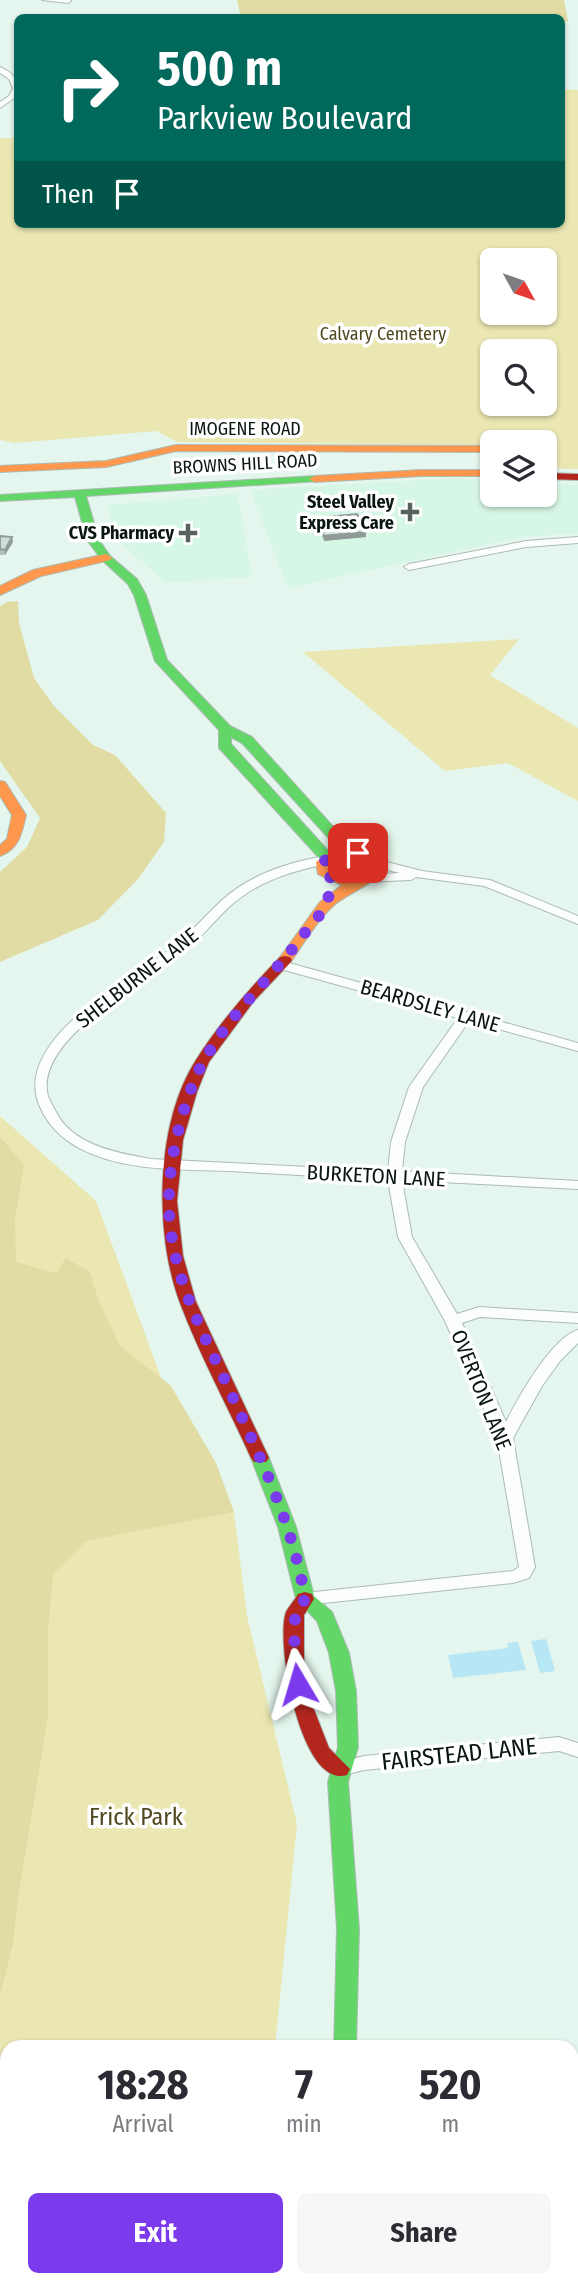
<!DOCTYPE html>
<html lang="en">
<head>
<meta charset="utf-8">
<style>
	body { margin:0; font-family:"Fira Sans Condensed",sans-serif; background:#f7f7f7; color:#2b2b33; height:100vh; display:flex; flex-direction:column; font-size:26px; white-space:nowrap }
	* { box-sizing:border-box; margin:0 }
	p { font-size:23px; color:#7c7c81 }
	.icon { flex:none; width:38px; height:38px; fill:none; stroke:currentColor; stroke-width:2; stroke-linecap:round; stroke-linejoin:round }
	.map { position:relative; flex:1; overflow:hidden }
	.panel { position:absolute; left:0px; top:2040px; width:579px; height:247px; display:flex; flex-direction:column; background:#fff; border-radius:21px 21px 0 0; box-shadow:0 2px 5px #0004 }
	.panel>* { flex:none }
	.top-card { position:absolute; left:14px; top:14px; width:551px; height:214px; border-radius:10px; box-shadow:0 2px 5px #0004; background:#00695c; color:#fff; overflow:hidden }
	.needle { width:46px; rotate:130deg }
	.buttons { position:absolute; left:480px; top:248px; display:grid; gap:14px }
	.buttons a { display:grid; place-items:center; width:77px; height:77px; border-radius:10px; background:#fff; box-shadow:0 2px 5px #0004; font-size:35px }
	.pin { position:absolute; display:grid; place-items:center; width:60px; height:60px; color:#fff; margin:-30px; border-radius:14px; box-shadow:0 4px 10px #0006 }
	.me { position:absolute; width:77px; margin:-38px; rotate:353deg; stroke-linejoin:round; filter:drop-shadow(0 0 5px #0008) }
	.turn { display:flex; align-items:center; gap:24px; height:147px; padding:0 28px; font-size:32px }
	.turn .icon { width:91px; height:91px; stroke-width:2.5 }
	.turn b { display:block; font-size:49px; line-height:60px }
	.then { display:flex; align-items:center; height:66px; padding:0 28px; background:#0003; gap:14px; font-size:26px }
	.eta { display:flex; justify-content:space-evenly; align-items:center; height:119px; text-align:center }
	.eta b { font-size:42px; font-weight:700; line-height:49px }
	.cta { display:flex; gap:14px; margin-top:auto; padding:14px 28px }
	.cta a { flex:1; height:80px; border-radius:10px; background:#7c3aed; color:#fff; font-size:28px; font-weight:700; line-height:80px; text-align:center }
	.cta a+a { background:#f7f7f7; color:#2b2b33 }
	.map>svg:first-child { display:block }
	.built { fill:#d7f7e6 }
	.green { fill:#eae7b3; fill-rule:evenodd }
	.forest { fill:#e0dca4 }
	.water { fill:#b7e6f5 }
	.lines { fill:none; stroke-linecap:round; stroke-linejoin:round }
	.street-casing { stroke:#acbbb3; stroke-width:2 }
	.fast-casing { stroke:#acbbb3; stroke-width:2 }
	.slow-casing { stroke:#acbbb3; stroke-width:2 }
	.jam-casing { stroke:#acbbb3; stroke-width:2 }
	.street { fill:#fbfefc; fill-rule:evenodd }
	.fast { fill:#63d668; fill-rule:evenodd }
	.slow { fill:#ff974d; fill-rule:evenodd }
	.jam { fill:#b3261e; fill-rule:evenodd }
	.wall { fill:#b0bfbb }
	.shaded-wall { fill:#909b98 }
	.building { fill:#cdded9; stroke:#909b98; stroke-width:2 }
	.route { stroke:#7c3aed; stroke-width:12; stroke-dasharray:0 21.6 }
	.poi-dot { fill:#56645d; stroke:#fff; stroke-width:2.5 }
	.labels { text-anchor:middle; dominant-baseline:central; stroke-width:7; stroke-linejoin:round; paint-order:stroke }
	.far-park-label { font-size:18px; fill:#514820; stroke:#fff }
	.far-street-label { font-size:18px; fill:#0a1610; stroke:#fff }
	.far-poi-label { font-size:18px; font-weight:bold; fill:#0a1610; stroke:#fff; text-anchor:end }
	.street-label { font-size:21px; fill:#0a1610; stroke:#fff }
	.near-street-label { font-size:24px; fill:#0a1610; stroke:#fff }
	.near-park-label { font-size:24px; fill:#514820; stroke:#fff }
</style>
</head>
<body>
<div class="map">
<svg width="578" height="2286" viewBox="0 0 578 2286">
	<rect width="100%" height="100%" fill="#e4f6ed"/>
	<g class="built">
		<polygon points="455,478 492,480 492,495 544,495 544,483 578,485 578,533 523,537 288,588 250,490"/>
		<polygon points="238,494 252,577 165,583 117,539 107,505"/>
	</g>
	<g class="green">
		<path d="M562 89 578 90V469H563L544 461V443H492V445L177 442 156 431 15 443 0 440V138H17L18 224H562ZM492 261H544V313H492ZM492 352H544V404H492Z"/>
		<polygon points="519,639 490,675 578,728 578,801 508,763 445,771 303,652"/>
		<polygon points="0,1116 96,1201 212,1516 234,1512 247,1616 297,1824 275,2047 7,2048 7,2280 218,2280 216,2286 0,2286"/>
	</g>
	<g class="forest">
		<polygon points="237,0 564,0 568,21 562,23 562,18 241,17"/>
		<polygon points="18,601 19,623 34,678 54,706 93,745 115,755 166,813 164,842 138,879 98,920 0,962 0,872 27,847 40,818 0,761 0,606 7,602"/>
		<polygon points="0,1137 24,1165 15,1218 16,1262 56,1273 66,1258 90,1272 99,1302 120,1346 171,1386 216,1463 234,1512 86,1541 53,1574 48,1632 48,1716 19,1892 13,1944 0,1995"/>
	</g>
	<g class="water">
		<polygon points="546,1639 555,1671 540,1673 531,1641"/>
		<polygon points="518,1642 526,1670 453,1678 448,1655 508,1648 507,1643"/>
	</g>
	<g class="lines">
		<g class="street-casing">
			<g id="street">
				<polygon points="42,0 71,0 71,1 68,3"/>
				<path d="M0 67C14 73 21 82 16 97L0 108V102L9 96 13 88 9 79 0 73Z"/>
				<polygon points="578,537 578,543 526,547 409,570 404,567 409,564 526,541"/>
				<path d="M326 856 330 857 332 860 330 863C293 871 259 880 229 907 213 922 199 941 180 955 144 981 33 1041 48 1096 50 1101 53 1106 55 1110 71 1145 117 1153 151 1159L388 1171 391 1142 409 1087 458 1018 277 968 276 965 282 961 578 1043V1051L469 1021 423 1087 405 1142 402 1171 578 1181V1189L402 1180 412 1237 457 1314 479 1307 578 1313V1323L480 1317 462 1323 506 1422C518 1398 552 1337 578 1330V1343L560 1361 542 1386 513 1438 535 1567 529 1578 513 1583 305 1605 299 1603 297 1599 299 1595 305 1593 513 1571 519 1567 497 1438 445 1321 398 1237 388 1180C335 1177 282 1174 229 1171 180 1169 124 1172 79 1148 61 1138 48 1125 40 1107 12 1045 116 986 158 958 183 942 200 921 221 901 249 875 288 862 326 856Z"/>
				<polygon points="375,859 422,871 490,880 578,916 578,924 484,886 416,877 411,880 362,882 360,879 366,875 400,873 371,866 369,863 371,860"/>
				<polygon points="559,1737 578,1743 578,1757 559,1751 364,1770 340,1776 334,1774 331,1769 334,1764 364,1756"/>
				<polygon points="572,2160 578,2161 578,2179 572,2178"/>
			</g>
		</g>
		<g class="fast-casing">
			<g id="fast">
				<polygon points="315,476 321,479 319,481 86,496 99,540 110,556 137,579 146,595 167,660 230,726 252,737 356,852 354,855 344,855 242,743 231,737 231,744 332,855 334,858 327,862 322,861 219,748 219,730 155,661 134,595 128,584 102,560 87,540 75,497 0,501 0,495"/>
				<polygon points="260,1452 266,1454 269,1458 296,1527 314,1596 332,1612 349,1653 356,1691 358,1747 348,1782 359,1929 356,2048 334,2048 337,1929 328,1782 338,1747 336,1691 329,1653 317,1621 296,1599 278,1527 251,1458 254,1454"/>
			</g>
		</g>
		<g class="slow-casing">
			<g id="slow">
				<polygon points="176,445 492,446 492,452 176,451 106,467 0,472 0,466 106,461"/>
				<polygon points="421,470 492,470 492,476 421,476 315,482 309,479 315,476"/>
				<polygon points="106,554 112,558 110,560 41,576 0,595 0,586 33,570"/>
				<path d="M0 781 5 782 26 815C22 833 19 849 0 856V845L7 839 12 815 0 796Z"/>
				<path d="M344 849 370 854 383 867C377 884 347 893 333 906 316 921 303 945 290 963H280L278 960 320 902 342 885 318 874 316 862 325 855ZM344 857 360 859 369 867 367 873C353 880 343 877 330 869V864Z"/>
				<polygon points="264,2280 288,2280 286,2286 262,2286"/>
			</g>
		</g>
		<g class="jam-casing">
			<g id="jam">
				<polygon points="544,473 578,474 578,480 544,479"/>
				<path d="M285 956 290 957 292 960 290 963 254 1001 209 1062 197 1092 183 1140 177 1201 183 1256 196 1302 269 1458 266 1462H254L251 1458C228 1407 200 1356 180 1303 154 1234 155 1124 196 1060 220 1022 249 989 280 957Z"/>
				<path d="M305 1592 312 1594 314 1599 304 1615V1661L313 1707 329 1748 350 1769 347 1775C301 1790 275 1643 286 1612 289 1606 295 1600 298 1594Z"/>
			</g>
		</g>
		<use href="#street" class="street"/>
		<use href="#fast" class="fast"/>
		<use href="#slow" class="slow"/>
		<use href="#jam" class="jam"/>
	</g>
	<g class="wall">
		<polygon points="316,518 366,532 366,537 324,541 316,523"/>
		<polygon points="0,536 13,542 5,555 0,555"/>
	</g>
	<g class="shaded-wall">
		<polygon points="366,532 366,537 324,541 324,536"/>
		<polygon points="12,537 13,542 5,555 5,550"/>
	</g>
	<g class="building">
		<polygon points="357,514 366,532 324,536 316,518"/>
		<polygon points="0,536 12,537 5,550 0,549"/>
	</g>
	<g class="lines">
		<path class="route" d="M298 1684 294 1661 295 1614 305 1599C293 1521 255 1447 223 1376 197 1321 168 1264 169 1200 169 1165 178 1125 190 1092 212 1028 265 987 304 934 311 925 321 915 326 904 329 897 331 887 333 879L323 872V862L333 855 358 853"/>
	</g>
	<g class="poi-dot">
		<path d="M406.5 501.5h7v7h7v7h-7v7h-7v-7h-7v-7h7z"/>
		<path d="M184.5 522.5h7v7h7v7h-7v7h-7v-7h-7v-7h7z"/>
	</g>
	<g class="labels">
		<g class="far-park-label">
			<text x="383" y="334">Calvary Cemetery</text>
		</g>
		<g class="far-street-label">
			<text x="245" y="429">IMOGENE ROAD</text>
			<text transform="translate(245 464) rotate(-3)">BROWNS HILL ROAD</text>
		</g>
		<g class="far-poi-label">
			<text x="394" y="502">Steel Valley<tspan x="394" dy="21">Express Care</tspan></text>
			<text x="174" y="533">CVS Pharmacy</text>
		</g>
		<g class="street-label">
			<text transform="translate(137 978) rotate(-38)">SHELBURNE LANE</text>
			<text transform="translate(430 1006) rotate(16)">BEARDSLEY LANE</text>
			<text transform="translate(376 1176) rotate(3)">BURKETON LANE</text>
			<text transform="translate(481 1390) rotate(68)">OVERTON LANE</text>
		</g>
		<g class="near-street-label">
			<text transform="translate(459 1754) rotate(-6)">FAIRSTEAD LANE</text>
		</g>
		<g class="near-park-label">
			<text x="136" y="1817">Frick Park</text>
		</g>
	</g>
</svg>
<div class="buttons">
<a><svg class="needle" viewBox="-14 -14 28 28"><path d="M0-13l5 13h-10z" fill="#e53935"/><path d="M0 13l5-13h-10z" fill="#7c7c81"/></svg></a>
<a><svg class="icon" aria-label="search" viewBox="0 0 24 24"><circle cx="10" cy="10" r="6"/><path d="M15 15l6 6"/></svg></a>
<a><svg class="icon" aria-label="layers" viewBox="0 0 24 24"><path d="M12 4l9 5-9 5-9-5zM3 14l9 5 9-5"/></svg></a>
</div>
<div class="pin" style="left:358px;top:853px;background:#d93025"><svg class="icon" aria-label="arrive" viewBox="0 0 24 24"><path d="M6 21V4h12l-3 4 3 4H6"/></svg></div>
<svg class="me" style="left:298px;top:1684px" viewBox="-20 -20 40 40"><path d="M0-17L14 15 0 8-14 15z" fill="#7c3aed" stroke="#fff" stroke-width="4"/></svg>
<div class="top-card">
<div class="turn"><svg class="icon" aria-label="right" viewBox="0 0 24 24"><path d="M7 20v-9h11M14 6l5 5-5 5"/></svg><div><b>500 m</b>Parkview Boulevard</div></div>
<div class="then">Then<svg class="icon" aria-label="arrive" viewBox="0 0 24 24"><path d="M6 21V4h12l-3 4 3 4H6"/></svg></div>
</div>
<section class="panel">
<div class="eta">
<div><b>18:28</b><p>Arrival</p></div>
<div><b>7</b><p>min</p></div>
<div><b>520</b><p>m</p></div>
</div>
<div class="cta"><a>Exit</a><a>Share</a></div>
</section>
</div>
</body>
</html>
